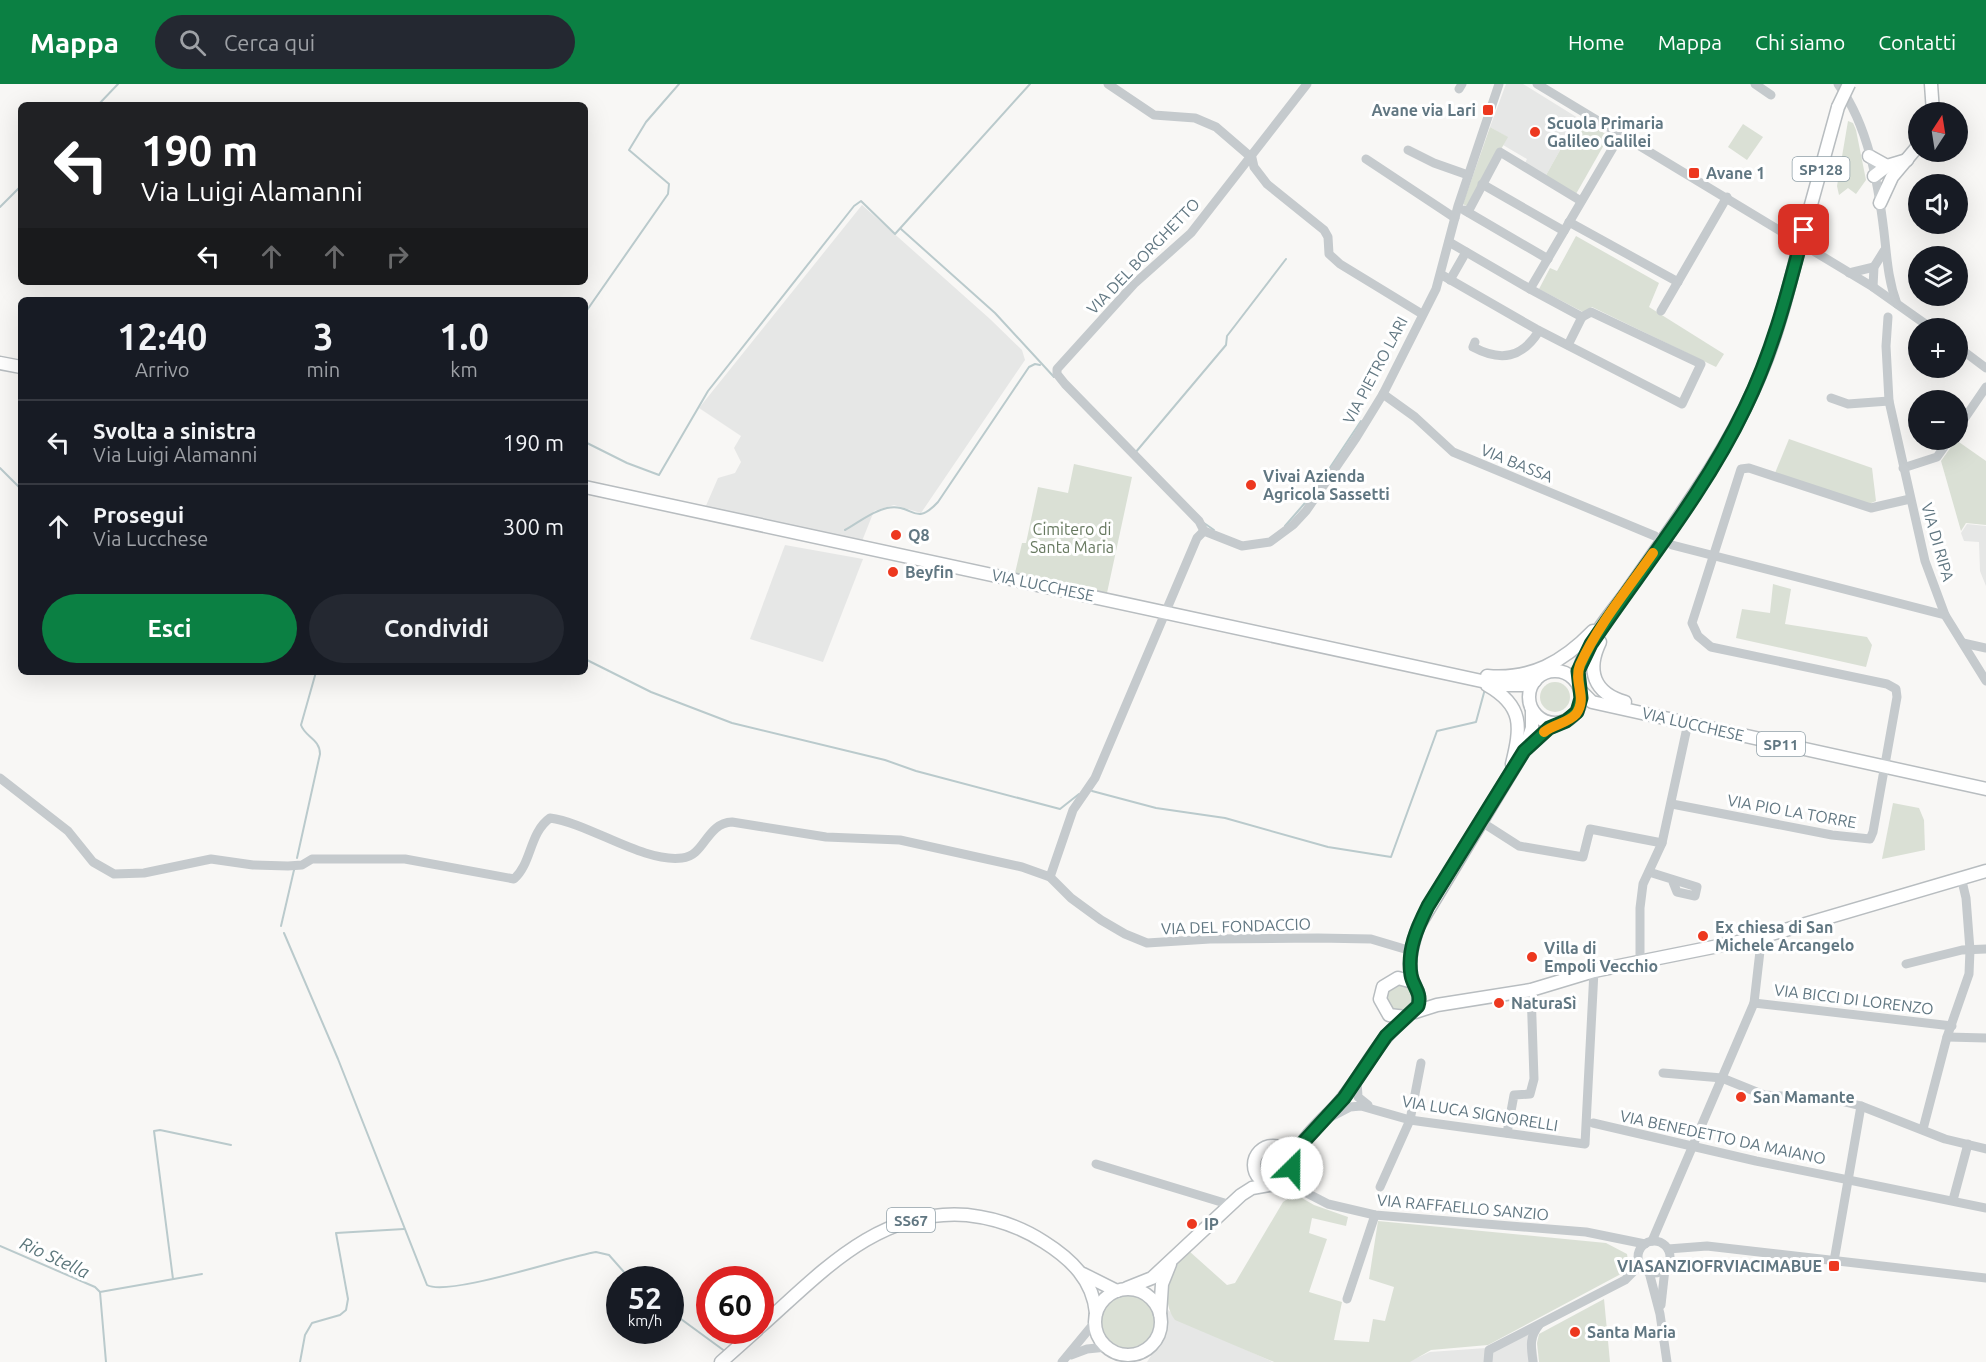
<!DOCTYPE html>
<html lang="it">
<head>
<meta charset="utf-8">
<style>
	body { margin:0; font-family:Ubuntu,sans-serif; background:#242831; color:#f1f3f6; height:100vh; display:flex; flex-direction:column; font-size:22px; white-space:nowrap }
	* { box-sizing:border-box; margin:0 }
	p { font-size:20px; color:#9ea1a6 }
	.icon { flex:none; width:33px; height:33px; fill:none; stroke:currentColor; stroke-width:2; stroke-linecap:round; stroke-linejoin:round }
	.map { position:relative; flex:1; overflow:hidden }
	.sheet { position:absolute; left:18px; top:213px; width:570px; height:378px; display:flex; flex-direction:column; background:#171b24; border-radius:9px; box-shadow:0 6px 24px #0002 }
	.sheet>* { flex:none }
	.banner { position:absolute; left:18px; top:18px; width:570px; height:183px; border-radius:9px; box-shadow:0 6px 24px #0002; background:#202124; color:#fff; overflow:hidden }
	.needle { width:39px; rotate:12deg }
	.fabs { position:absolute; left:1908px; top:18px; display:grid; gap:12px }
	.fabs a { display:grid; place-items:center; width:60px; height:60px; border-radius:50%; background:#171b24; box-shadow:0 6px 24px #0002; font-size:30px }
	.speed { position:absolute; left:606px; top:1182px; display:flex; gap:12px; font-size:30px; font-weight:700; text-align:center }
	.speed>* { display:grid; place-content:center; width:78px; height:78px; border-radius:50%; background:#171b24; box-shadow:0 6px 24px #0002; line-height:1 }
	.speed small { font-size:15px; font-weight:400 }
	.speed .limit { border:9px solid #d22; background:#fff; color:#111 }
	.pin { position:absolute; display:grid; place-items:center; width:51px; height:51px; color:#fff; margin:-26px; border-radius:12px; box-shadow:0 3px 9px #0006 }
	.me { position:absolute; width:66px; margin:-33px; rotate:23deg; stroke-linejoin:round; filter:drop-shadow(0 0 4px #0008) }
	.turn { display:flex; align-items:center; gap:21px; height:126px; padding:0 24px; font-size:27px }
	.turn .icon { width:78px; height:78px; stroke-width:2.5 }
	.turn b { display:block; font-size:42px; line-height:51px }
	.lanes { display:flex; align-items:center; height:57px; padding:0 24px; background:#0003; justify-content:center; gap:30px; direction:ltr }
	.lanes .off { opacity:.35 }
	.eta { display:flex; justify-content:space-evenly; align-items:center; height:102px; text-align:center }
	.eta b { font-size:36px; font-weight:700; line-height:42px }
	.cta { display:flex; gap:12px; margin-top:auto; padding:12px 24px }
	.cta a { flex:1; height:69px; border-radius:36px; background:#0b8043; color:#fff; font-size:24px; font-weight:700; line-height:69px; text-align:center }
	.cta a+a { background:#242831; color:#f1f3f6 }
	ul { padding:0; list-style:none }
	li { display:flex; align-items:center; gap:18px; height:84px; padding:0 24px; border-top:2px solid #363941 }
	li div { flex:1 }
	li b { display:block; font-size:22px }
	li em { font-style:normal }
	header { display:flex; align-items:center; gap:36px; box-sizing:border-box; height:84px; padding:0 30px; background:#0b8043; color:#fff }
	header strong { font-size:28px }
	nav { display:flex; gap:33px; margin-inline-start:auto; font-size:21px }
	.search { width:420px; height:54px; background:#242831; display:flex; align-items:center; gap:15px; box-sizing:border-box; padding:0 21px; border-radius:33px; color:#9ea1a6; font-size:22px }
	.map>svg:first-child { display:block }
	.built { fill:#e6e7e6 }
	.green { fill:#dae0d5 }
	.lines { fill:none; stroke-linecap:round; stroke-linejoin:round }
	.stream { stroke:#bacacc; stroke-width:2 }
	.major-casing { stroke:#b8bdc0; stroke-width:15 }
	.minor { stroke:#c5cacd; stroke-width:9 }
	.major { stroke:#fff; stroke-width:12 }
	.major-bridge-casing { stroke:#b8bdc0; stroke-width:15; stroke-linecap:butt }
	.major-bridge { stroke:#fff; stroke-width:12 }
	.route-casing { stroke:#07532c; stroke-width:15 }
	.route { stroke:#0b8043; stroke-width:10 }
	.slow { stroke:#f59e0b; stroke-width:10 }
	.poi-dot { fill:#ed381f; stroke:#fff; stroke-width:2 }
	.labels { text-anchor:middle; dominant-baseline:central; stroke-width:6; stroke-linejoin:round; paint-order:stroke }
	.shield { fill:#fff; stroke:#90a0a8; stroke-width:1.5 }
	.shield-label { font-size:15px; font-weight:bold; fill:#617782 }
	.poi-label { font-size:16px; font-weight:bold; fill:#617782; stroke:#fff; text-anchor:start }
	.street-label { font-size:16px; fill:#617782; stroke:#fff }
	.park-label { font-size:16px; fill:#677960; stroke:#fff }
	.water-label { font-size:18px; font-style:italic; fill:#5c777c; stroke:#fff }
</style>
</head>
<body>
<header>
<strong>Mappa</strong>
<div class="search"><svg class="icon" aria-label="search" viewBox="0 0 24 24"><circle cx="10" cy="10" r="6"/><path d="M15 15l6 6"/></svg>Cerca qui</div>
<nav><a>Home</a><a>Mappa</a><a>Chi siamo</a><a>Contatti</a></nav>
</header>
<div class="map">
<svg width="1986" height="1278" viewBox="0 0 1986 1278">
	<rect width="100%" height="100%" fill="#f8f7f5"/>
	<g class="built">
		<polygon points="1506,0 1523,0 1578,34 1545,93 1524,81 1527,75 1503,61 1507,53 1490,43"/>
		<polygon points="862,121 990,235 1022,266 1025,276 921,429 894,421 874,427 862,457 705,424 718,394 735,389 741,378 734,364 741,352 699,324"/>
		<polygon points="1967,440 1986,442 1986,502 1980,487 1979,458 1964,457 1961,449"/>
		<polygon points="785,461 863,475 823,578 750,555"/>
		<polygon points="1167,1225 1178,1235 1273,1278 1147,1278 1166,1248"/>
		<polygon points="1533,1239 1538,1278 1408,1278 1430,1268 1486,1264"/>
	</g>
	<g class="green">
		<polygon points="1578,34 1609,52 1576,110 1545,93"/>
		<polygon points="1848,37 1853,39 1856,46 1866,96 1856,110 1848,104 1839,111 1837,102"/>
		<polygon points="1743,40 1763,53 1747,76 1728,63"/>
		<polygon points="1490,43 1508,53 1468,123 1463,120"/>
		<polygon points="1576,152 1659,199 1649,223 1724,270 1716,283 1592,223 1583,228 1539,205 1550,184 1557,187"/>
		<polygon points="1789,355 1872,384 1876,417 1869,420 1775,389"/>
		<polygon points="1956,356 1986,377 1986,441 1966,439 1961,447 1941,377"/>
		<polygon points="1074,380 1132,393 1107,509 1090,505 1090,503 1015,489 1022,459 1026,459 1038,403 1068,409"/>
		<polygon points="1773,500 1791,505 1785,540 1867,553 1872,561 1866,583 1736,554 1742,525 1770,529"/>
		<circle cx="1555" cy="613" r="15"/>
		<polygon points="1893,719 1919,724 1924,736 1925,766 1882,775"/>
		<circle cx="1400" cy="914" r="13"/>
		<path d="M1295 1110 1314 1121 1348 1133 1346 1142 1312 1134 1309 1149 1327 1155 1309 1208 1342 1218 1334 1256 1369 1258 1373 1235 1385 1237 1394 1203 1369 1195 1378 1137 1606 1159 1627 1170C1629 1181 1628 1185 1619 1191L1488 1261 1431 1266 1410 1278H1274L1175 1236C1159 1214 1170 1184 1189 1167L1227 1201 1235 1199 1283 1118Z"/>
		<circle cx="1128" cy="1238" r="27"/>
		<polygon points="1604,1215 1610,1278 1539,1278 1537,1259 1539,1250"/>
	</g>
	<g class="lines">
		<g class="stream">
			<polyline points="98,21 118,0"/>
			<polyline points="0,123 21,102"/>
			<polyline points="901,145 995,229 1054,293"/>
			<polyline points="585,229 668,110 669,100 629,66 646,38 679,0"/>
			<polyline points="585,358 627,379 659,391 708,307 854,122 861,117 895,150 1030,0"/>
			<polyline points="1135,369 1226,261 1227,252 1286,175"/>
			<polyline points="0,384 21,405"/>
			<polyline points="1329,385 1361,337"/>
			<polyline points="1204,439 1214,446"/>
			<polyline points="1285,442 1311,412"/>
			<path d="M845 446C858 439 872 427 887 424 914 419 914 444 938 418L1029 283 1035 280 1040 281"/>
			<polyline points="585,575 651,608 732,639 885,676 916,687 1060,725 1079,710"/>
			<polyline points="1092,707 1156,724 1225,734 1328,763 1391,773 1437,647 1476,638 1485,605"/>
			<path d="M297 774 320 670C320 655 305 653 301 641L316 588"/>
			<polyline points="281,842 294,786"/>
			<path d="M284 849 338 975 427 1201C448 1213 565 1173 596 1168L609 1171 631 1196"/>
			<polyline points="0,1162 95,1203 100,1208 106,1278"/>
			<polyline points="173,1195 154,1047 160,1046 231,1061"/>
			<polyline points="100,1208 202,1190"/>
			<polyline points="670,1227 726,1268"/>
			<polyline points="300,1278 305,1251 312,1239 340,1231 346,1226 348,1215 336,1149 404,1145"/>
		</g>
		<g class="major-casing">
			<g id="major">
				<polyline points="1931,0 1933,28"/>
				<polyline points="1869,72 1887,82"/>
				<polyline points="1874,92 1887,82 1907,76"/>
				<polyline points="1880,119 1892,93 1918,62"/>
				<polyline points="1804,146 1838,23"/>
				<polyline points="0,279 21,283"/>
				<polyline points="585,403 1500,601 1522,601 1535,597"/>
				<path d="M1600 558C1586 587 1594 609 1625 618"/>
				<circle cx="1555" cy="613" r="26"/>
				<path d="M1487 592C1531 596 1563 578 1593 547"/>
				<path d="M1578 600C1577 567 1608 534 1626 509 1676 437 1730 366 1763 284 1777 250 1786 215 1795 179"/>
				<path d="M1487 601C1524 622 1521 643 1512 680"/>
				<polyline points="1581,607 1592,618 1986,705"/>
				<polyline points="1527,664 1549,644 1558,640"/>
				<path d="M1413 898 1398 894 1383 903 1380 915 1389 931 1406 933 1418 922C1422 908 1413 903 1411 891 1408 874 1413 859 1418 843L1524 667 1532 644V626"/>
				<polyline points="1415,928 1437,921 1531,906 1594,887 1758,854 1986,787"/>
				<circle cx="1273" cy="1081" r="19"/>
				<path d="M1292 1080C1300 1052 1326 1036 1343 1014 1365 987 1378 955 1406 933"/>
				<polyline points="1083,1190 1117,1207"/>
				<polyline points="1127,1204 1152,1194 1241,1111 1252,1104 1275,1100"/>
				<circle cx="1128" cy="1238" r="33"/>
				<polyline points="1160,1230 1162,1200 1170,1180"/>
				<path d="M760 1243C821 1189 878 1124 967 1131 994 1134 1021 1143 1044 1158 1071 1175 1093 1196 1096 1229"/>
				<polyline points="721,1278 757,1246"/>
			</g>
		</g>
		<g class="minor">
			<polyline points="1108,0 1154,31 1195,34 1216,43 1252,74 1254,83 1267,100 1324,146 1328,153 1329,170 1340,180 1422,230"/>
			<polyline points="1537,0 1873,203 1931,244"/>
			<polyline points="1755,0 1771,11"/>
			<path d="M1838 0C1868 41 1878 98 1884 148 1887 174 1888 196 1897 220"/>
			<polyline points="1459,5 1462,0"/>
			<polyline points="1408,66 1434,79 1468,91"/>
			<polyline points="1366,75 1455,134"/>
			<polyline points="1482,100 1564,147"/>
			<polyline points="1464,126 1548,175"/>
			<polyline points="1468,128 1500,68 1581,117"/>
			<polyline points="1569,138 1678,198"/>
			<polyline points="1449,158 1530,205"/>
			<polyline points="1849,189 1874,183"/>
			<polyline points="1442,191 1536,245 1682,320 1701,280 1591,228 1582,233"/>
			<polyline points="1450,196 1466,168"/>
			<polyline points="1873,203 1874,183 1884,167"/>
			<polyline points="1661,227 1727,113"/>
			<polyline points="1582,233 1530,205 1621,50"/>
			<polyline points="1888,233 1886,262 1889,317 1925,477 1945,531 1986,597"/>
			<path d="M1475 258 1473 263C1501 278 1522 274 1539 247"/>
			<polyline points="1568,261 1582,233"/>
			<polyline points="1958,263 1986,284"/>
			<polyline points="1383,310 1415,333 1453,368 1655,452"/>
			<polyline points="1831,314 1848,320 1889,317"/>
			<polyline points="1958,344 1986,303"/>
			<polyline points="1903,384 1937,373 1949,356"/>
			<polyline points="1204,447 1199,437 1065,300 1057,290 1057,285 1134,200 1191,149 1307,0"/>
			<polyline points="1672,461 1945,531"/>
			<polyline points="1963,559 1986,564"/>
			<path d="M0 694 68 747 93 778 114 790 144 789 211 775 253 781 288 782 302 781 312 775H405L514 795C532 779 529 749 550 734 589 739 643 779 682 774 705 772 706 739 732 738L826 753 900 756 1022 783 1050 793 1071 814 1101 836 1125 850 1147 859 1210 855 1318 854 1371 855 1408 866"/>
			<polyline points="1672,720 1832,751 1870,755 1873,748 1897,613 1896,605 1887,600 1711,563 1698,552 1692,539 1741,385 1749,384 1871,424 1910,415"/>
			<polyline points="1480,737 1519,762 1583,773 1590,745 1662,759"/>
			<polyline points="1649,788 1697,803 1695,812 1677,808 1673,798"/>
			<polyline points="1050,793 1073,726 1095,694 1197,454 1204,447 1242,462 1270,458 1293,441 1306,427 1356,354 1383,310 1436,205 1458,122 1499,0"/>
			<polyline points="1640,878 1640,824 1643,800 1662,759 1688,639"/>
			<polyline points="1906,880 1962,866 1986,865"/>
			<polyline points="1754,919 1952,942"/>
			<polyline points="1947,953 1986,954"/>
			<polyline points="1663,989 1722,994 1764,1011 1833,1015 1861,1022 1945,1055 1986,1065"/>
			<polyline points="1357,996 1358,1013 1368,1021"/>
			<polyline points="1329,1034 1350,1023 1361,1022 1410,1036 1585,1060 1594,887"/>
			<polyline points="1593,1039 1756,1077 1986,1124"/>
			<polyline points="1923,1045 1947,953 1969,890 1970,866 1966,814 1961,793"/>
			<polyline points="1507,1049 1514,1011 1530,1010 1534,995 1531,906"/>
			<polyline points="1096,1080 1231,1121"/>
			<polyline points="1292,1084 1295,1094 1305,1106"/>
			<polyline points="1277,1099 1297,1104 1328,1120 1375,1131 1586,1148 1645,1160"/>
			<polyline points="1380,1103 1410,1036 1421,979"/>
			<polyline points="1953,1116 1968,1060"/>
			<polyline points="1652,1157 1754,919 1760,867 1758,854"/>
			<circle cx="1654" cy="1173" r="16"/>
			<polyline points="1668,1165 1707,1162 1986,1194"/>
			<polyline points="1834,1177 1861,1022"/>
			<polyline points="1649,1188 1660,1230 1667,1278"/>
			<polyline points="1347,1215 1375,1131"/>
			<polyline points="1661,1221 1665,1185"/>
			<polyline points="1071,1271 1087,1265 1107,1263"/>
			<polyline points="1062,1278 1095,1238"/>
			<polyline points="1488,1278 1489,1266 1625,1196 1640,1181"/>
			<path d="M1533 1278C1531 1263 1529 1253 1539 1241"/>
		</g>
		<use href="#major" class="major"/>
		<g class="major-bridge-casing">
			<g id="major-bridge">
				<polyline points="1838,23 1849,0"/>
				<polyline points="1795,179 1804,146"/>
			</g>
		</g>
		<use href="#major-bridge" class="major-bridge"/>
	</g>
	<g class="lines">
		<g class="route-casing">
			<path id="route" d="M1292 1084 1298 1064 1344 1014 1386 952 1418 922C1422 908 1413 903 1411 891 1407 866 1417 844 1428 822L1524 667 1549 644 1566 637 1577 628 1581 614 1578 587 1591 560C1643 483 1705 408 1745 324 1773 267 1788 207 1804 146"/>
		</g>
		<use href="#route" class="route"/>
		<path class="slow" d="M1544 648C1554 640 1568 639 1576 630 1588 614 1573 598 1580 581 1598 541 1628 505 1653 469"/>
	</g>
	<g class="poi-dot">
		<rect x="1482" y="20" width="12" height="12" rx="3"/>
		<circle cx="1535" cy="48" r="6"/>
		<rect x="1688" y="83" width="12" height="12" rx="3"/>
		<circle cx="1251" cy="401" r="6"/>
		<circle cx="896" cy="451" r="6"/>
		<circle cx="893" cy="488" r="6"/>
		<circle cx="1703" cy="852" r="6"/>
		<circle cx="1532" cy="873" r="6"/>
		<circle cx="1499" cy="919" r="6"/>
		<circle cx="1741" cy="1013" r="6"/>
		<circle cx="1192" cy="1140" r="6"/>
		<rect x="1828" y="1176" width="12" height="12" rx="3"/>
		<circle cx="1575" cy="1248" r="6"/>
	</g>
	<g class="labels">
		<g class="shield">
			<rect x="1792.5" y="73" width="57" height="24" rx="4.5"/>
			<rect x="1757" y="648" width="48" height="24" rx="4.5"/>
			<rect x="887" y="1124" width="48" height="24" rx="4.5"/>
		</g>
		<g class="shield-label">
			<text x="1821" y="85">SP128</text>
			<text x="1781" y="660">SP11</text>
			<text x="911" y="1136">SS67</text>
		</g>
		<g class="poi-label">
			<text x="1476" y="26" text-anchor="end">Avane via Lari</text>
			<text x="1547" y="39">Scuola Primaria<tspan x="1547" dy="18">Galileo Galilei</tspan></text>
			<text x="1706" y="89">Avane 1</text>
			<text x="1263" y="392">Vivai Azienda<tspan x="1263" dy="18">Agricola Sassetti</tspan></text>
			<text x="908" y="451">Q8</text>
			<text x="905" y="488">Beyfin</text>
			<text x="1715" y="843">Ex chiesa di San<tspan x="1715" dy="18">Michele Arcangelo</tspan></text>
			<text x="1544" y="864">Villa di<tspan x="1544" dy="18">Empoli Vecchio</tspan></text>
			<text x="1511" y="919">NaturaSì</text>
			<text x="1753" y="1013">San Mamante</text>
			<text x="1204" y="1140">IP</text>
			<text x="1822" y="1182" text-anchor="end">VIASANZIOFRVIACIMABUE</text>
			<text x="1587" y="1248">Santa Maria</text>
		</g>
		<g class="street-label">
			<text transform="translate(1143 172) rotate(-46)">VIA DEL BORGHETTO</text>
			<text transform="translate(1375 286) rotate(-62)">VIA PIETRO LARI</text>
			<text transform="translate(1517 379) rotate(22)">VIA BASSA</text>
			<text transform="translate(1938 458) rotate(74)">VIA DI RIPA</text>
			<text transform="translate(1043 501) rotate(12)">VIA LUCCHESE</text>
			<text transform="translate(1693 640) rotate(13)">VIA LUCCHESE</text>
			<text transform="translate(1792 727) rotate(10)">VIA PIO LA TORRE</text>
			<text transform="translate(1236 842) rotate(-2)">VIA DEL FONDACCIO</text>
			<text transform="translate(1854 915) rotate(7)">VIA BICCI DI LORENZO</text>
			<text transform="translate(1480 1029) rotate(9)">VIA LUCA SIGNORELLI</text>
			<text transform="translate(1723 1053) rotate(12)">VIA BENEDETTO DA MAIANO</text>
			<text transform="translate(1463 1123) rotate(5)">VIA RAFFAELLO SANZIO</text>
		</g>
		<g class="park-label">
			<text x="1072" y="445">Cimitero di<tspan x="1072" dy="18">Santa Maria</tspan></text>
		</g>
		<g class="water-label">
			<text transform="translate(55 1173) rotate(25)">Rio Stella</text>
		</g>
	</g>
</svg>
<div class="fabs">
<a><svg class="needle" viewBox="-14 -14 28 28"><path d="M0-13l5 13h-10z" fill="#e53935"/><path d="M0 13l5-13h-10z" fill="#9ea1a6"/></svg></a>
<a><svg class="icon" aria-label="sound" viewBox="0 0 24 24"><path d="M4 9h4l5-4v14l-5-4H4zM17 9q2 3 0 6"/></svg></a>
<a><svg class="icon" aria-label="layers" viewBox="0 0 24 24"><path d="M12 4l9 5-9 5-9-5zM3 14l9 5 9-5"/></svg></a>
<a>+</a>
<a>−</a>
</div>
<div class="speed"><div>52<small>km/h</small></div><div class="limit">60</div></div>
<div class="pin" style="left:1804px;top:146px;background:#d93025"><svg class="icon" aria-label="arrive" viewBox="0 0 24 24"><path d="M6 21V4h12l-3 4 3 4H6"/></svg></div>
<svg class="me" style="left:1292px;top:1084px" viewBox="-20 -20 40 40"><circle r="19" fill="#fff"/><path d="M0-13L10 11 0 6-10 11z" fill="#0b8043"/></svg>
<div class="banner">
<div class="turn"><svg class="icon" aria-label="left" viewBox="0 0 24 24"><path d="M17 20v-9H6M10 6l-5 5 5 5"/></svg><div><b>190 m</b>Via Luigi Alamanni</div></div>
<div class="lanes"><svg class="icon" aria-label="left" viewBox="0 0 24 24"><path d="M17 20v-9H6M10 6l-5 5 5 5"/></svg><svg class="icon off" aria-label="ahead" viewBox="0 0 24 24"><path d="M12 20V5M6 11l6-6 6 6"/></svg><svg class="icon off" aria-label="ahead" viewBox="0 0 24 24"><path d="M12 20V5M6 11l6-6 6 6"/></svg><svg class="icon off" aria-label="right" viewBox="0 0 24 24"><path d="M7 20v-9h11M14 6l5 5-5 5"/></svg></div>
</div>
<section class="sheet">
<div class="eta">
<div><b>12:40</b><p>Arrivo</p></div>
<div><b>3</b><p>min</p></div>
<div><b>1.0</b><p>km</p></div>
</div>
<ul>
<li><svg class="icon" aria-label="left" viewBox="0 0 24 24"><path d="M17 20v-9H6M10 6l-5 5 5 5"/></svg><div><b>Svolta a sinistra</b><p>Via Luigi Alamanni</p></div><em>190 m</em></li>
<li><svg class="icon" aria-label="ahead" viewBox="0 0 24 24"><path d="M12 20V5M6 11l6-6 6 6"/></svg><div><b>Prosegui</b><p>Via Lucchese</p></div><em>300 m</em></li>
</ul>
<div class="cta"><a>Esci</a><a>Condividi</a></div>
</section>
</div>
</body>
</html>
